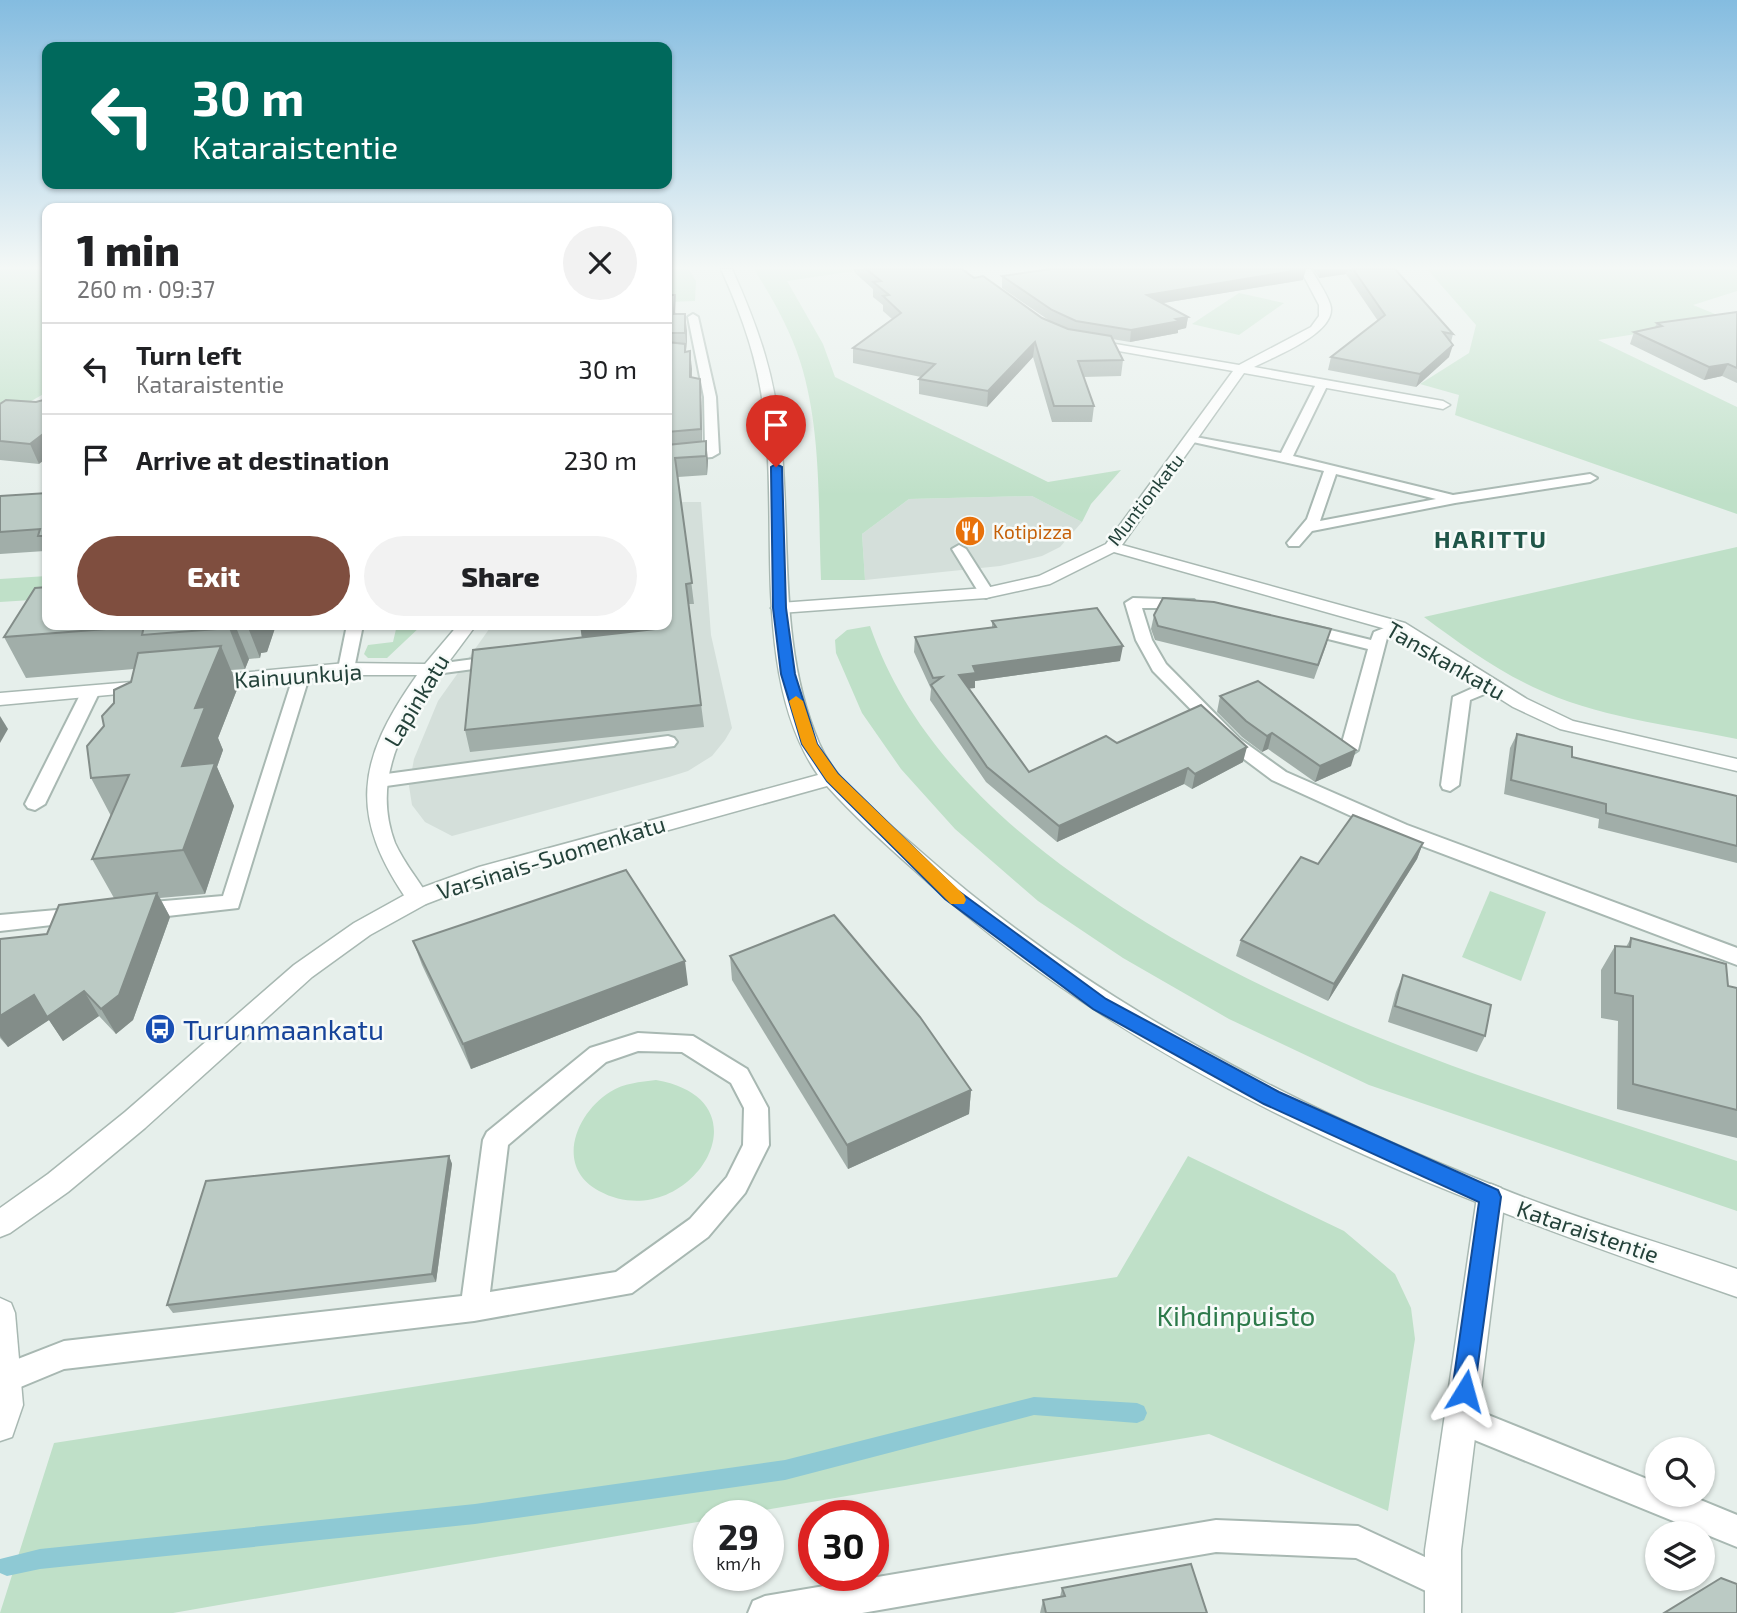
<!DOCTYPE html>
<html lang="en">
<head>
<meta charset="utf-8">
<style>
	body { margin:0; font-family:"Exo 2",sans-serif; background:#f2f2f2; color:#202124; height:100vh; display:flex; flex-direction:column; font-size:26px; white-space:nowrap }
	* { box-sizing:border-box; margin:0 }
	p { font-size:23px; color:#757577 }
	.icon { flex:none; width:38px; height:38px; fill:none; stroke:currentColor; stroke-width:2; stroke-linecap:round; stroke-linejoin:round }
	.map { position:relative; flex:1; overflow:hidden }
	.side { position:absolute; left:42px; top:203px; width:630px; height:427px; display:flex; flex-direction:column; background:#fff; border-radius:14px; box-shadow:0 2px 5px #0004 }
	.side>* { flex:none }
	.top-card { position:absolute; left:42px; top:42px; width:630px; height:147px; border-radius:14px; box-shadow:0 2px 5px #0004; background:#00695c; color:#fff; overflow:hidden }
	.tools { position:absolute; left:1645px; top:1437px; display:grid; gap:14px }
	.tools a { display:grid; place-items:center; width:70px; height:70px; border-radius:50%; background:#fff; box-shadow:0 2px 5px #0004; font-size:35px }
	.speed { position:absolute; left:693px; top:1500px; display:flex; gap:14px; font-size:35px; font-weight:700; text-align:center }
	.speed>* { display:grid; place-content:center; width:91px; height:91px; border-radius:50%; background:#fff; box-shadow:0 2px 5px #0004; line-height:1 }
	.speed small { font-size:18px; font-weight:400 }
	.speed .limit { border:10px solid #d22; background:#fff; color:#111 }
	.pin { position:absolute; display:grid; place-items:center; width:60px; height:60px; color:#fff; margin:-72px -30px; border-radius:50% 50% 50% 0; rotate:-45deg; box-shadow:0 0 7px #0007 }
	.pin .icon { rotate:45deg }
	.me { position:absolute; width:77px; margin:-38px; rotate:8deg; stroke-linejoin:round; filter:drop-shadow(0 0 5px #0008) }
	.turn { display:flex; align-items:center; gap:24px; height:147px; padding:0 35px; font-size:32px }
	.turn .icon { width:91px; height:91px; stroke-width:2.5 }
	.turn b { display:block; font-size:49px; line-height:60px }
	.round { display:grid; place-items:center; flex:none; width:74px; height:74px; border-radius:37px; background:#f2f2f2 }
	.headline { display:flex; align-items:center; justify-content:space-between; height:119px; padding:0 35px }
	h1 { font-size:42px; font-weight:800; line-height:52px }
	.primary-button { display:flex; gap:14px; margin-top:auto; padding:14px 35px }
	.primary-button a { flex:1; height:80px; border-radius:42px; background:#7f4e3f; color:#fff; font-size:28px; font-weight:800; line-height:80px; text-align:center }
	.primary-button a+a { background:#f2f2f2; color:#202124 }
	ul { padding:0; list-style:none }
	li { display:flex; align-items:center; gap:21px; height:91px; padding:0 35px; border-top:2px solid #e0e0e0 }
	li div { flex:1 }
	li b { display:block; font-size:26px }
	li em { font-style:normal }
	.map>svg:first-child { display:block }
	.built { fill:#d4dfda }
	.green { fill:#bfe0c8 }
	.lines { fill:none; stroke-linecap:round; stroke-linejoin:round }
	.stream { fill:#8ec9d4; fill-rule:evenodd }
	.service-casing { stroke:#a8b8b2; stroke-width:4 }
	.minor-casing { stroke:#a8b8b2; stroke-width:3 }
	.tertiary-casing { stroke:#a8b8b2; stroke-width:3 }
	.service { fill:#fff; fill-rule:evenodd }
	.minor { fill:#fff; fill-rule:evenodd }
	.tertiary { fill:#fff; fill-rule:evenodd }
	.wall { fill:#a1aea9 }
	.shaded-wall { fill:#838d89 }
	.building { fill:#bbcac4; stroke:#838d89; stroke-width:2 }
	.route { fill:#1a73e8; stroke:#114b97; stroke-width:2 }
	.slow { fill:#f59e0b }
	.labels { text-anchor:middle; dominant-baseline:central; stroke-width:5; stroke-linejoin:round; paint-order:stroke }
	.far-street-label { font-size:19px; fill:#24423a; stroke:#f7fbf9 }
	.far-food-label { font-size:19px; fill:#c56008; stroke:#f7fbf9; text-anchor:start }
	.street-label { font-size:23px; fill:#24423a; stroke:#f7fbf9 }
	.far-district-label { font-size:24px; font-weight:bold; letter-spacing:2px; fill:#1f5548; stroke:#f7fbf9 }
	.near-transit-label { font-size:28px; fill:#164399; stroke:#f7fbf9; text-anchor:start }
	.near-park-label { font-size:28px; fill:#2d7a4b; stroke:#f7fbf9 }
</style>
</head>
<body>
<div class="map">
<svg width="1737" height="1613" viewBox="0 0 1737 1613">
	<rect width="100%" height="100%" fill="#e6efeb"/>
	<g class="built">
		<polygon points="1032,496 1082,522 1060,547 1042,556 1000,566 865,580 862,534 909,499"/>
		<polygon points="667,502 701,502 711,635 732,728 725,740 712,756 688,771 669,777 452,836 425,822 412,805 409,786 414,759 438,701 492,625 667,625"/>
	</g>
	<g class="green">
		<polygon points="0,269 47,269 47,392 0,419"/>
		<polygon points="667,269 689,269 696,281 695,301 667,302"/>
		<path d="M754 269H868L787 281 823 344 835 377 1048 482 1121 470 1091 504 1082 522 1032 496 909 499 862 534 865 580H821C818 508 822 430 800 361 790 329 772 298 754 269Z"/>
		<polygon points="1427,269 1737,269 1737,291 1693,305 1737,323 1693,325 1598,340 1737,407 1737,514 1455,415 1459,395 1420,384 1469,353 1476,325"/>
		<polygon points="1239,293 1284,303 1239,335 1192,324"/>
		<path d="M1737 547V739C1670 725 1595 717 1533 687 1493 668 1459 643 1424 617Z"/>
		<polygon points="47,576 47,599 0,602 0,579"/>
		<polygon points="397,625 422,625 387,658 368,658 364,654 368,645 393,642"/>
		<path d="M870 626C906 731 986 811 1075 875 1273 1018 1507 1086 1737 1161V1211L1369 1085 1229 1019 1123 958 1038 901 955 829 901 769 862 713 836 653 835 640 847 630Z"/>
		<polygon points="1490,891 1546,912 1521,981 1462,957"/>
		<path d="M656 1080C776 1101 686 1238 599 1191 554 1167 576 1113 610 1092 624 1083 640 1082 656 1080Z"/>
		<polygon points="1188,1156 1344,1231 1395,1274 1411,1308 1415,1339 1388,1511 1209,1434 736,1515 709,1516 709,1520 173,1613 0,1613 54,1443 1117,1277"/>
	</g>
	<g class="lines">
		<polygon class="stream" points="1034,1397 1137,1403 1144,1406 1147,1413 1144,1420 1137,1423 1034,1415 785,1480 475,1524 40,1569 7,1576 0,1573 0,1559 40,1549 475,1504 785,1460"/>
		<g class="service-casing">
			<g id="service">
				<polygon points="693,314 698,317 716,397 719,453 712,457 667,461 667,453 705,450 704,397 688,317"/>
				<path d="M1322 380 1328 384 1293 456 1453 495 1590 474 1597 478 1590 482 1455 503 1312 531 1299 546H1289L1287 543 1307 519 1324 471 1184 440 1190 436 1281 453 1316 384ZM1336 474 1436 499 1320 521Z"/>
				<polygon points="959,545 966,549 994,593 991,596 986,598 981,596 952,549"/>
				<polygon points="1133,598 1194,600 1196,603 1188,608 1142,608 1152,640 1166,664 1240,739 1286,772 1407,825 1737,948 1737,965 1393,835 1272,780 1228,747 1153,671 1136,640 1125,603"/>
				<polygon points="1399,622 1407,627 1387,638 1358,750 1349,756 1343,754 1340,750 1368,649 1300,632 1298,629 1306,624 1371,640 1374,632"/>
				<polygon points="347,625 363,625 354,669 346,674 338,669"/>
				<polygon points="497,656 503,657 505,661 503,665 429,675 421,670 429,665"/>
				<polygon points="302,669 310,674 238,908 141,919 134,916 130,911 134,906 141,903 223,896 294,674"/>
				<polygon points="1493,679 1502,684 1499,688 1470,700 1459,785 1450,791 1443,789 1441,785 1453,697"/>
				<polygon points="91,686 100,691 45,804 35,810 28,808 25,804 82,691"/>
				<polygon points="668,736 674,738 677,742 674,746 379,787 370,781 379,775"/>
				<polygon points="79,908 86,911 90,916 86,921 0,931 0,915"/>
				<path d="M638 1033 693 1036 747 1069 768 1108 769 1145 745 1193 708 1237 632 1293 474 1321 64 1369 6 1393 0 1390V1366L64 1341 462 1296 483 1140 487 1132 590 1048ZM638 1051 682 1052 731 1083 744 1108 743 1145 727 1177 690 1219 616 1272 490 1292 508 1145 606 1062Z"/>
				<polygon points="1461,1404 1657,1483 1657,1494 1686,1494 1737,1515 1737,1547 1450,1430 1446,1419 1450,1408"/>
				<polygon points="1216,1520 1358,1526 1455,1571 1459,1583 1455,1595 1443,1599 1356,1558 1216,1552 862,1613 748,1613 753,1601 765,1596"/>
			</g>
		</g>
		<g class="minor-casing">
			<g id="minor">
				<path d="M1300 269H1311C1317 280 1326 292 1330 304 1340 332 1273 357 1254 367L1443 401 1450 405 1443 409 1244 373 1122 545 1405 623 1527 699 1573 721 1737 759V771L1560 729 1513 707 1393 631 1114 552 1050 584 986 598 780 613 771 608 780 603 986 588 1039 576 1106 544 1233 371 1090 346 1086 345V339L1239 365 1311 327 1319 316V305Z"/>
				<path d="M458 625H476C431 688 363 758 395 843 404 863 418 879 429 898L426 904H410C348 816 356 761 417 675H346L207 688 198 682 207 676 346 663 425 664Z"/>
				<polygon points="144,681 151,683 153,687 151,691 0,705 0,693"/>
				<polygon points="1491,1184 1501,1188 1505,1197 1461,1550 1461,1613 1425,1613 1425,1550 1477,1197 1481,1188"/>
				<polygon points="0,1298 11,1303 15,1313 23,1405 12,1437 0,1441"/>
			</g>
		</g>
		<g class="tertiary-casing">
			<path id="tertiary" d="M721 269H732C759 329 775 376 781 441 791 541 778 648 819 743 838 787 885 820 920 851 1089 1001 1290 1105 1500 1188 1577 1219 1658 1242 1737 1269V1297C1438 1194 1147 1085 911 867 882 841 853 815 827 786L486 881 426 904 370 935 312 977 145 1128 68 1192 10 1233 0 1237V1208L48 1174 125 1112 294 965 354 923 410 892 479 867 818 775C756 685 775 547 767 443 763 377 748 329 721 269Z"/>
		</g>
		<use href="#service" class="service"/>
		<use href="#minor" class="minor"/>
		<use href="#tertiary" class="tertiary"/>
	</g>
	<g class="wall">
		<polygon points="854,269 962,269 1042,318 1050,321 1002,288 1002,276 1303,280 1163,303 1188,317 1186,328 1178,330 1178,333 1130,342 1112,339 1123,360 1121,376 1083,377 1094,406 1092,422 1052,422 1033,357 987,407 919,394 919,379 921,377 853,363 853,348 892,319 883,311 883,305 873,297 873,289 854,272"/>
		<polygon points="1313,269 1395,269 1453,334 1451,342 1449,357 1416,387 1328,370 1331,357 1378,321 1346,274 1319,278"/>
		<polygon points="667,295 676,314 687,331 686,352 690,351 692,378 701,397 702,442 708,460 707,475 678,477 694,604 688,604 704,727 470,752 465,730 582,637 580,625 667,625"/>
		<polygon points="1737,312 1737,383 1722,376 1704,380 1630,344 1634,332 1655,327 1657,323"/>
		<polygon points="36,402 39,464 0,460 0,404"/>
		<polygon points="47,493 47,554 45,551 0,554 0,496"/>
		<polygon points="1154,615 1327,643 1314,679 1155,640 1151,629"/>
		<polygon points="992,621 1120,661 975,681 975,688 969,688 1029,772 1117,743 1243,762 1192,789 1184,784 1057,842 986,782 930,700 931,689 914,652 915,637 992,628"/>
		<polygon points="47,625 286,625 285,627 275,628 267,652 261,653 260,658 249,659 245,669 231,670 238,687 218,738 223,750 217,767 234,806 205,894 160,898 170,917 133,1020 116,1034 99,1016 63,1041 49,1020 8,1047 0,1038 0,939 47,934 114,898 92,859 111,816 91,778 104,726 114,703 131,682 134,669 26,678 4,637"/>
		<polygon points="1220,696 1351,766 1315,782 1268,749 1262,752 1242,737 1217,712"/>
		<polygon points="1517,734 1572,757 1737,796 1737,863 1598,828 1599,819 1504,794 1510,748"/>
		<polygon points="1423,843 1417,859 1328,1001 1236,956 1241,940 1318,864"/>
		<polygon points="1631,938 1728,986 1737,988 1737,1138 1617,1109 1618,1021 1601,1018 1601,970 1615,946 1626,947"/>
		<polygon points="413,941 688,985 471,1069 422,965"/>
		<polygon points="730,956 971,1090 969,1114 848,1169 732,980"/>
		<polygon points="1403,975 1485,1036 1477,1052 1388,1022 1396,992"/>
		<polygon points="449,1156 452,1164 436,1282 173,1313 167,1305"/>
		<polygon points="1062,1588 1207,1613 1040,1613 1043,1600 1060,1597"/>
	</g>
	<g class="shaded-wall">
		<polygon points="1306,269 1303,280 1145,306 1147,295"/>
		<polygon points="1321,269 1347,269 1346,274 1319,278"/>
		<polygon points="685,314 687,331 687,350 685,333"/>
		<polygon points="1188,317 1186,328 1178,330 1178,333 1130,342 1131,330"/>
		<polygon points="1035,342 1033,357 987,407 988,391"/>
		<polygon points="1453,345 1449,357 1416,387 1420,374"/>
		<polygon points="690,351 692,369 691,395 690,377"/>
		<polygon points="1728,364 1722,376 1704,380 1709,367"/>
		<polygon points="700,379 701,397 702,448 701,429"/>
		<polygon points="47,431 47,458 39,464 30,444"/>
		<polygon points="706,441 708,460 707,475 706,456"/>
		<polygon points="230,625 235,625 249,659 245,669 229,628"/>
		<polygon points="247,625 274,625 275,628 267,652 261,653 260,658"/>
		<polygon points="580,625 656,625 658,636 583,645"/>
		<polygon points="221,646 238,687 218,738 223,750 217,767 234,806 205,894 183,850 182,766 195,708"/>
		<polygon points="1123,646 1120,661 975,681 975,688 958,690 959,675 973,666"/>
		<polygon points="0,716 8,729 0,743"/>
		<polygon points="1272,733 1268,749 1262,752 1267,736"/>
		<polygon points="1247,747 1243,762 1192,789 1195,774"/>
		<polygon points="1356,750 1351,766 1315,782 1320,766"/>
		<polygon points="1188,768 1184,784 1057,842 1059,826"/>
		<polygon points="1423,843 1417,859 1328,1001 1334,984"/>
		<polygon points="157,893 170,917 133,1020 116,1034 101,1009"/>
		<polygon points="685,961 688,985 471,1069 463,1044"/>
		<polygon points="84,991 99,1016 63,1041 49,1020 8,1047 0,1036 0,1016 34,995"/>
		<polygon points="971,1090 969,1114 848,1169 847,1145"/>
		<polygon points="449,1156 452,1164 436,1282 432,1274"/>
	</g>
	<g class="building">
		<polygon points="866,269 962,269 974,278 983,276 1042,318 1068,329 1111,336 1123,360 1078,361 1094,406 1054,406 1035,342 988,391 919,379 935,364 853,348 901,313 883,296 889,295 873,282 881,281"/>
		<polygon points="1051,269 1306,269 1147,295 1188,317 1176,319 1180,321 1131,330 1076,321 1052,310 1002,276"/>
		<polygon points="1353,269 1395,269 1453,334 1443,332 1453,345 1420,374 1331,357 1385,315"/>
		<polygon points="667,295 675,295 674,314 685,314 685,333 667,333"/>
		<polygon points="1737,312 1737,368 1728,364 1709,367 1634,332 1662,326 1657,323"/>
		<polygon points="667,342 685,344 685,352 690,351 690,377 700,379 701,429 667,432"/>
		<polygon points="47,399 47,431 30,444 0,441 0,404 6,400 36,402"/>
		<polygon points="706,441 706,456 675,458 692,583 686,584 701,705 465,730 473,650 663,628 663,625 667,625 667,445"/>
		<polygon points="47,493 47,536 38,536 40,529 0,532 0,496"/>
		<polygon points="47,587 47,625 230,625 229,628 142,635 144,626 4,637 35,588"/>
		<polygon points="1163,598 1214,602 1331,629 1318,665 1158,626 1154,615"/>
		<polygon points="1097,608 1123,646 973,666 976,673 959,675 1029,772 1106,736 1117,743 1201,705 1247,747 1195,774 1188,768 1059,826 987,767 931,685 942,677 933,678 915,637 996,627 992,621"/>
		<polygon points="221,646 195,708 205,707 182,766 215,763 183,850 92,859 129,775 91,778 87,746 104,726 102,716 114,703 114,690 131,682 138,653"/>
		<polygon points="1258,681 1356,750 1320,766 1272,733 1267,736 1246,721 1220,696"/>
		<polygon points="1517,734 1572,747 1572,757 1737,796 1737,846 1606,813 1606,804 1511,780"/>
		<polygon points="1353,815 1423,843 1334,984 1241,940 1301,857 1318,864"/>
		<polygon points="626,870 685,961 463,1044 413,941"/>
		<polygon points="157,893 119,995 101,1009 84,991 47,1017 34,995 0,1016 0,939 47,934 59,905"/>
		<polygon points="834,915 920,1017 971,1090 847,1145 730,956"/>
		<polygon points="1631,938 1726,964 1728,986 1737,988 1737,1110 1633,1084 1633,996 1615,993 1615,946 1630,947"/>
		<polygon points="1403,975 1491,1005 1485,1036 1395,1006"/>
		<polygon points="449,1156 432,1274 167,1305 206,1181"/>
		<polygon points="1191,1564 1207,1613 1046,1613 1043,1600 1065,1596 1062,1588"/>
		<polygon points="1721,1578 1737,1584 1737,1613 1664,1613"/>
	</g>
	<linearGradient id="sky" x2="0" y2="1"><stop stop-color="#84bce0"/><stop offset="0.54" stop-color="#f4f8f6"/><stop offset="1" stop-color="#f4f8f6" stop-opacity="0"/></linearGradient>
	<rect width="1737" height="495" fill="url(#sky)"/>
	<polygon class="route" points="776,464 782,467 786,608 795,674 817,744 838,774 957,890 1106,999 1279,1092 1498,1190 1501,1197 1473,1400 1465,1403 1456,1400 1452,1391 1479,1202 1264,1104 1093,1009 945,899 827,781 802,744 781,674 773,608 771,467"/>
	<polygon class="slow" points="796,696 803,701 817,744 838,774 964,895 966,900 964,904 951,904 827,781 802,744 789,701"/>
	<defs>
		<g id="restaurant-disc" transform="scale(1.575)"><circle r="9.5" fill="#e8710a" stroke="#f7fbf9"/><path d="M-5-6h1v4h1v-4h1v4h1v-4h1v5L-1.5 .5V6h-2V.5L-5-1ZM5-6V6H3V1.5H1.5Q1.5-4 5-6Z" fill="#fff"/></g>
		<g id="bus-disc" transform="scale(1.575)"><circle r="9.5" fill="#1a4fb4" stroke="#f7fbf9"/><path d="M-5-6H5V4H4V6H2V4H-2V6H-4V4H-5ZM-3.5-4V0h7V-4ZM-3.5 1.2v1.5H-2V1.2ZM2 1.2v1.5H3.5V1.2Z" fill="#fff"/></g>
	</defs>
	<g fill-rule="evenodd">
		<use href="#restaurant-disc" x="970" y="531"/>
		<use href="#bus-disc" x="160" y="1029"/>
	</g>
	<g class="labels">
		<g class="far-street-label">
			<text transform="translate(1145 499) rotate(-52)">Muntionkatu</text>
		</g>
		<g class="far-food-label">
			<text x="993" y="531">Kotipizza</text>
		</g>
		<g class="street-label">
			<text transform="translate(1446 660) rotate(30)">Tanskankatu</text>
			<text transform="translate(298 675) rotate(-4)">Kainuunkuja</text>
			<text transform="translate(416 700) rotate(-59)">Lapinkatu</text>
			<text transform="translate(551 857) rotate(-17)">Varsinais-Suomenkatu</text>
			<text transform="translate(1588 1231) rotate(19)">Kataraistentie</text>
		</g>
		<g class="far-district-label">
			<text x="1491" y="538">HARITTU</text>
		</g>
		<g class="near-transit-label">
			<text x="183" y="1029">Turunmaankatu</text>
		</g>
		<g class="near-park-label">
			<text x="1236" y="1315">Kihdinpuisto</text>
		</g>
	</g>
</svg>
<div class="tools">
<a><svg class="icon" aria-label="search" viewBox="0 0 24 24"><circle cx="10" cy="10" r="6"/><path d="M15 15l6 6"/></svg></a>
<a><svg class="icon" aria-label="layers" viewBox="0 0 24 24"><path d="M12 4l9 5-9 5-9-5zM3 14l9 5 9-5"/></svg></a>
</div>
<div class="speed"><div>29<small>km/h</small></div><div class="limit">30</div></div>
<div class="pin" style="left:776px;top:467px;background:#d93025"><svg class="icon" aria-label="arrive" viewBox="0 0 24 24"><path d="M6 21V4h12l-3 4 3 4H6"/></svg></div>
<svg class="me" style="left:1465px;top:1391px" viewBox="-20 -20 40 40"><path d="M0-17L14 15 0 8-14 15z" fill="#1a73e8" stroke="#fff" stroke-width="4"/></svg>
<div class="top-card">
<div class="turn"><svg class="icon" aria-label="left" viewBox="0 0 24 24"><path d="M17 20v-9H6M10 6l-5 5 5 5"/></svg><div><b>30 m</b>Kataraistentie</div></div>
</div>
<section class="side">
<div class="headline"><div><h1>1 min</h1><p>260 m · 09:37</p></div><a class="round"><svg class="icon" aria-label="close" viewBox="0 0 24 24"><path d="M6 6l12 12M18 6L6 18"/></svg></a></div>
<ul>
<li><svg class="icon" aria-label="left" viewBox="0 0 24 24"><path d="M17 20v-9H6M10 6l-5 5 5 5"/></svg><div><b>Turn left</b><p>Kataraistentie</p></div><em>30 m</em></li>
<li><svg class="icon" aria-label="arrive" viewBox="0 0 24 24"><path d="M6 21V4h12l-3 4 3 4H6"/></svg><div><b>Arrive at destination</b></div><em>230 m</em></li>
</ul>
<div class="primary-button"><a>Exit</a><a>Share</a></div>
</section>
</div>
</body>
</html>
